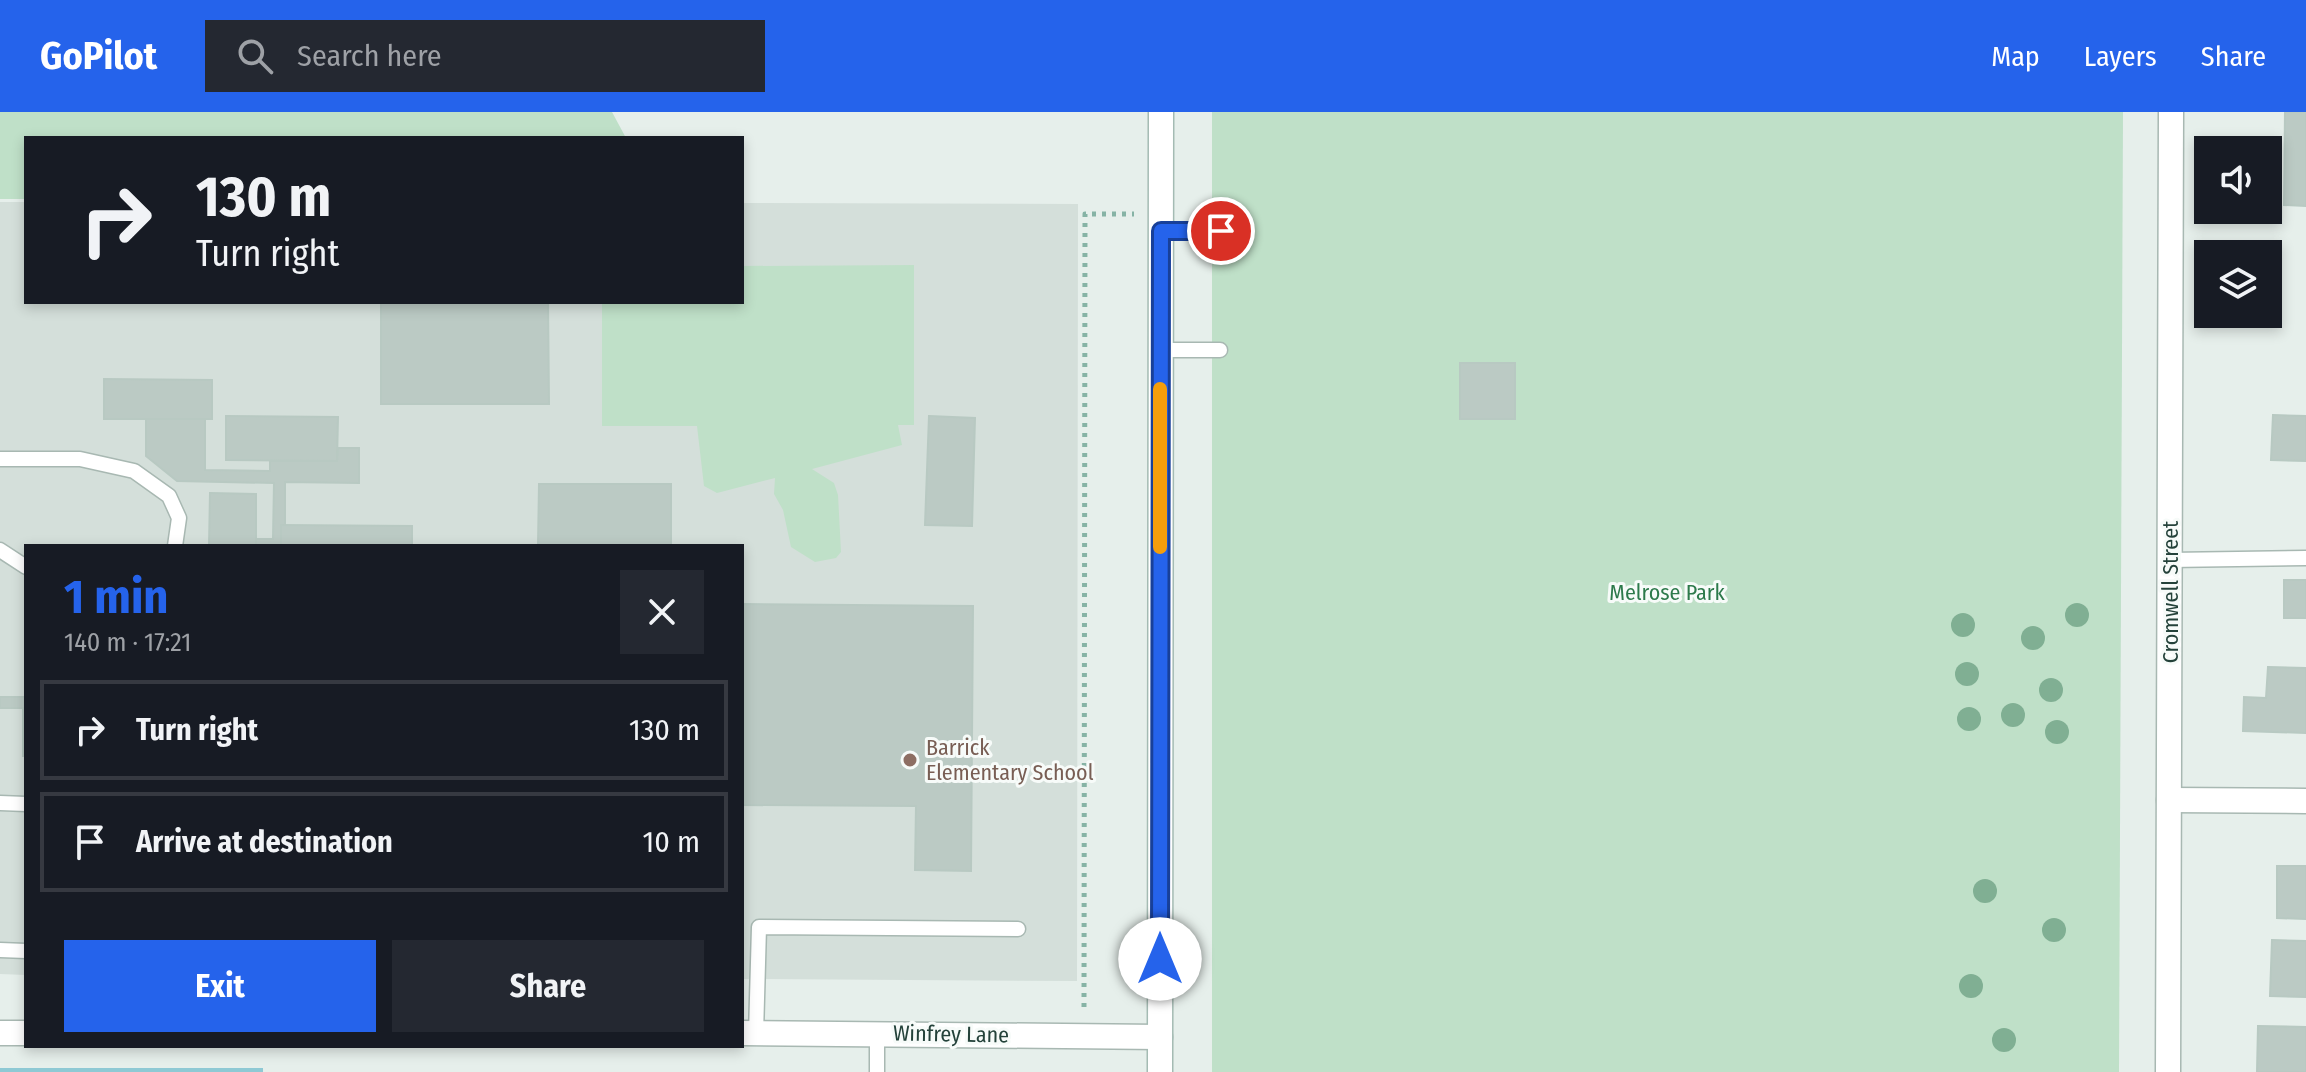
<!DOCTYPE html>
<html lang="en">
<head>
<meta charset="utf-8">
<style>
	body { margin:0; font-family:"Fira Sans Condensed",sans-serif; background:#242831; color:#f1f3f6; height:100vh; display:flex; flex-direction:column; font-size:30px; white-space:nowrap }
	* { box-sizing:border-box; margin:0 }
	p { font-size:26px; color:#9ea1a6 }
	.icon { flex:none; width:44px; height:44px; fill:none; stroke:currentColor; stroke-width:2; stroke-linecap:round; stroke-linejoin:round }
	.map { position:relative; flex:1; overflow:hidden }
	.panel { position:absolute; left:24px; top:432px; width:720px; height:504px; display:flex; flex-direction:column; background:#171b24; border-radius:0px; box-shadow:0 4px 12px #0003 }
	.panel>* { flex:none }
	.guide { position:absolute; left:24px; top:24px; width:720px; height:168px; border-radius:0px; box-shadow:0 4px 12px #0003; background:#171b24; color:#f1f3f6; overflow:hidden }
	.buttons { position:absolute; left:2194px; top:24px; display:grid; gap:16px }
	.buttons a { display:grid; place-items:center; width:88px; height:88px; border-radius:0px; background:#171b24; box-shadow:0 4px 12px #0003; font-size:40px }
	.pin { position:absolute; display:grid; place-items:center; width:68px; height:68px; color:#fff; margin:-34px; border:4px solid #fff; border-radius:50%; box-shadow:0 2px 8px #0007 }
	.me { position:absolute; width:88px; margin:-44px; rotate:0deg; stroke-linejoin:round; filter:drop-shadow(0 0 6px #0008) }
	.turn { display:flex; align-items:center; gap:28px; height:168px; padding:0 40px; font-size:36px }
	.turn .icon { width:104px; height:104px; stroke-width:2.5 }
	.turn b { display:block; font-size:56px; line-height:68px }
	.round { display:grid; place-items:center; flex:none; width:84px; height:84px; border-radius:0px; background:#242831 }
	.summary { display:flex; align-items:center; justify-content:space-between; height:136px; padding:0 40px }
	h1 { font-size:48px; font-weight:700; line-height:60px; color:#2563eb }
	.button { display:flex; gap:16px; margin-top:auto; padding:16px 40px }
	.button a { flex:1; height:92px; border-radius:0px; background:#2563eb; color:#fff; font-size:32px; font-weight:700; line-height:92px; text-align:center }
	.button a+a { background:#242831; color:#f1f3f6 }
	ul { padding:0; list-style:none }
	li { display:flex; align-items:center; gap:24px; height:100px; margin:0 16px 12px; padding:0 24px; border:4px solid #363941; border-radius:0px }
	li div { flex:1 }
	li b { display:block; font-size:30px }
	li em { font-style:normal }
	header { display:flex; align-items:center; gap:48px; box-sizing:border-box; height:112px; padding:0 40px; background:#2563eb; color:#fff }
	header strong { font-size:38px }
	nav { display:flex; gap:44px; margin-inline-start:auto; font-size:28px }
	.search { width:560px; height:72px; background:#242831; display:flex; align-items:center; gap:20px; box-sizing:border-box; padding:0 28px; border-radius:0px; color:#9ea1a6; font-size:30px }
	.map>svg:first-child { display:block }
	.built { fill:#d4dfda }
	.green { fill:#bfe0c8 }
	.water { fill:#8ec9d4 }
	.building { fill:#bbcac4; stroke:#b8c9c2; stroke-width:2 }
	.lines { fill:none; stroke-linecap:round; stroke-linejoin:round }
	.lane-casing { stroke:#a8b8b2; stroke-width:17 }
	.street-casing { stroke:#a8b8b2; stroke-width:27 }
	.secondary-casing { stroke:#a4bbb3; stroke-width:27 }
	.path { stroke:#86b3a5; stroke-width:5; stroke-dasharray:4 6; stroke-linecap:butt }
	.lane { stroke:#fff; stroke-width:14 }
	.street { stroke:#fff; stroke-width:24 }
	.secondary { stroke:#fff; stroke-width:24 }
	.tree { fill:#80af93 }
	.route-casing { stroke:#184099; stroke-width:20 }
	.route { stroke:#2563eb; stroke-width:14 }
	.slow { stroke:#f59e0b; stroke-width:14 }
	.education-dot { fill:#8d6e63; stroke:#f7fbf9; stroke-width:3 }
	.labels { text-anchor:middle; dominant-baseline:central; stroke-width:6; stroke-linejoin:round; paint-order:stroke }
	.park-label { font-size:22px; fill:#2d7a4b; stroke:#f7fbf9 }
	.street-label { font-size:22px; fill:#24423a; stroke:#f7fbf9 }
	.education-label { font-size:22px; fill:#785e54; stroke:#f7fbf9; text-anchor:start }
</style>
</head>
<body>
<header>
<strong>GoPilot</strong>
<div class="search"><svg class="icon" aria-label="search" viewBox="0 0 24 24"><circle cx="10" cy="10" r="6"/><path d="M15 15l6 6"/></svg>Search here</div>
<nav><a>Map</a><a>Layers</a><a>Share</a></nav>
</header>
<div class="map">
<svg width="2306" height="960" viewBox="0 0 2306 960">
	<rect width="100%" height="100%" fill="#e6efeb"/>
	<polygon class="built" points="0,90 26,90 26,190 742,190 742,91 1078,92 1077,869 742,867 742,434 26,434 26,863 0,862"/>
	<g class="green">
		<polygon points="0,0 612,0 626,26 26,26 26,87 0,87"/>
		<polygon points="1212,0 2123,0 2119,960 1212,960"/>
		<polygon points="914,153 914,313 898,313 902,333 812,357 834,371 838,383 841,440 836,446 815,450 791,435 783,398 774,382 775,366 717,381 704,374 697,314 602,314 602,190 742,190 742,154"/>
	</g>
	<rect class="water" x="0" y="956" width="263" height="4"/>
	<g class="building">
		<polygon points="2285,0 2306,0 2306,94 2284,93"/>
		<polygon points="381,190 548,190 549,292 381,292"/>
		<rect x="1460" y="251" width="55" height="56"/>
		<polygon points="104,267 212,268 212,307 104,307"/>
		<polygon points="2273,303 2306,304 2306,349 2271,348"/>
		<polygon points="226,304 338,305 337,349 226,348"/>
		<polygon points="929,304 975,306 972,414 925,413"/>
		<polygon points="146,307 205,307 205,358 270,359 270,349 337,349 338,336 359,336 359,371 285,370 285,413 281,413 281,434 256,434 256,427 273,427 274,371 177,369 146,344"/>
		<polygon points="539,372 671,372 671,434 538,434"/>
		<polygon points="210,381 256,382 256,434 209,434"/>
		<polygon points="281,413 412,414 412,434 281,434"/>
		<rect x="2284" y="468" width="22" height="38"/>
		<polygon points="742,492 973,494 971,759 915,758 916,694 742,693"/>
		<polygon points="2268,555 2306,556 2306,621 2243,619 2244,585 2266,586"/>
		<polygon points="0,585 26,585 26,644 23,644 23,596 0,596"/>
		<polygon points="2277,754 2306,754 2306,807 2277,806"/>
		<polygon points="2272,828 2306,829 2306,885 2270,884"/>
		<polygon points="2258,914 2306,915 2306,960 2257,960"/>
	</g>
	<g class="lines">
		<g class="lane-casing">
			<g id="lane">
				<polyline points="1161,119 1221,119"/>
				<polyline points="1160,238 1220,238"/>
				<polyline points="0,347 80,347 134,359 169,384 179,406 175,434"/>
				<polyline points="0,438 26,455"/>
				<polyline points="2170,448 2306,446"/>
				<polyline points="0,691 26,692"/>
				<polyline points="0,838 26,839"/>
				<polyline points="756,922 759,815 1018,817"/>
				<polyline points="877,960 877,921"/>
			</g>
		</g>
		<g class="street-casing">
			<g id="street">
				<polyline points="2169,688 2306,689"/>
				<polyline points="0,921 26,921"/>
				<polyline points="742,921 1160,925"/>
				<polyline points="2168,960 2171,0"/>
			</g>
		</g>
		<g class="secondary-casing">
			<polyline id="secondary" points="1160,960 1161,0"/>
		</g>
		<polyline class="path" points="1084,895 1085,102 1134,102"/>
		<use href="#lane" class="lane"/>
		<use href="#street" class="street"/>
		<use href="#secondary" class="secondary"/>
	</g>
	<g class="tree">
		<circle cx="2077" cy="503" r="12"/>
		<circle cx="1963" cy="513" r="12"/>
		<circle cx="2033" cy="526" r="12"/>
		<circle cx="1967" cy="562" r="12"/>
		<circle cx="2051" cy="578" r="12"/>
		<circle cx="2013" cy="603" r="12"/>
		<circle cx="1969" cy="607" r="12"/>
		<circle cx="2057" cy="620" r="12"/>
		<circle cx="1985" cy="779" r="12"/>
		<circle cx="2054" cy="818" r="12"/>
		<circle cx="1971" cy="874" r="12"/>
		<circle cx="2004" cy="928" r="12"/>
	</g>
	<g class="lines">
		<g class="route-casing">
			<polyline id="route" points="1160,847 1161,119 1221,119"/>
		</g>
		<use href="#route" class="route"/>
		<polyline class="slow" points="1160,435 1160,277"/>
	</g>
	<circle class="education-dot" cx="910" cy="648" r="8"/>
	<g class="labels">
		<g class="park-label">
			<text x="1667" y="480">Melrose Park</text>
		</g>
		<g class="street-label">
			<text transform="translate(2170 480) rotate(-90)">Cromwell Street</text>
			<text transform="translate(951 922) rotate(1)">Winfrey Lane</text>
		</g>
		<g class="education-label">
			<text x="926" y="635">Barrick<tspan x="926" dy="25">Elementary School</tspan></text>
		</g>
	</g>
</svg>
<div class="buttons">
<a><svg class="icon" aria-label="sound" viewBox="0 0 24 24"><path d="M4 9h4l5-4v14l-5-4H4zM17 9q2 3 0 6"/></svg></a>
<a><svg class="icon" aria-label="layers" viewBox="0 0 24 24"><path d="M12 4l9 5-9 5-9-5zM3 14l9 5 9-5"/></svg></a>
</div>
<div class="pin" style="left:1221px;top:119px;background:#d93025"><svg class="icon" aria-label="arrive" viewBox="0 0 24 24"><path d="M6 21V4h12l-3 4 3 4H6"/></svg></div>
<svg class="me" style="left:1160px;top:847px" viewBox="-20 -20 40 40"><circle r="19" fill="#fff"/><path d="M0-13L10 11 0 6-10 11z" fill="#2563eb"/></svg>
<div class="guide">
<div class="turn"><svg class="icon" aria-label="right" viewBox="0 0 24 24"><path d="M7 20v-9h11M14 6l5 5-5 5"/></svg><div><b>130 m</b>Turn right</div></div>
</div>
<section class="panel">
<div class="summary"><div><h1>1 min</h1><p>140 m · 17:21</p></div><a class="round"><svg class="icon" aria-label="close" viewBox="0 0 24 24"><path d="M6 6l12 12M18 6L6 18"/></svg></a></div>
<ul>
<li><svg class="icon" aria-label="right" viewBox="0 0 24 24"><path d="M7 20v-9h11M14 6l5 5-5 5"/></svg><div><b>Turn right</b></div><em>130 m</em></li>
<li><svg class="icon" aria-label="arrive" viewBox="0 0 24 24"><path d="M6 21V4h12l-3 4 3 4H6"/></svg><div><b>Arrive at destination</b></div><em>10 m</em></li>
</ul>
<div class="button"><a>Exit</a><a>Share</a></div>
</section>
</div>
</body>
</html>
